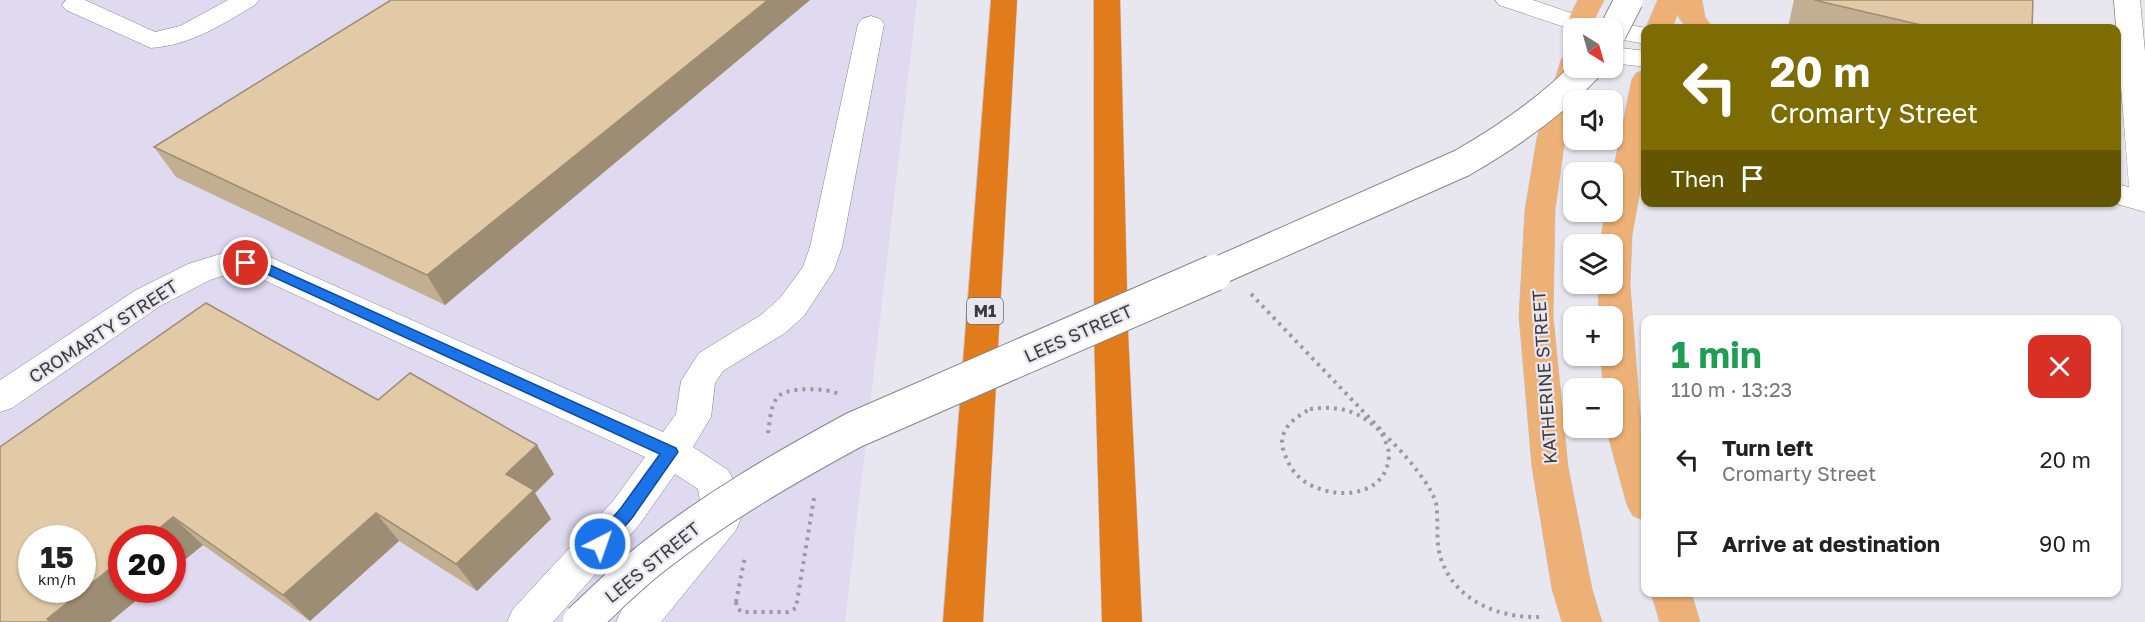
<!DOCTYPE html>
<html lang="en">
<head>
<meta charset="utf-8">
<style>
	body { margin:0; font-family:"Golos Text",sans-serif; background:#f2f2f2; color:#222; height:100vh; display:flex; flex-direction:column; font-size:22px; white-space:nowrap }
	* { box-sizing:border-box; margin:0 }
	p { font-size:20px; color:#767676 }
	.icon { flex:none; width:33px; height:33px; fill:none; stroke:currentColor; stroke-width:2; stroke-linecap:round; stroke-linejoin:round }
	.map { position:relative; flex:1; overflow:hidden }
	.side { position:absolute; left:1641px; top:315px; width:480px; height:282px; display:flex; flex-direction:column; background:#fff; border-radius:12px; box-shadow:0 2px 4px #0004 }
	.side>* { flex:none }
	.hud { position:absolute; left:1641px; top:24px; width:480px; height:183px; border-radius:12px; box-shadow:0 2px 4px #0004; background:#7d6b03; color:#fff; overflow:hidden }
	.needle { width:39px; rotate:143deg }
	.tools { position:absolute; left:1563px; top:18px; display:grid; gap:12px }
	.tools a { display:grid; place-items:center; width:60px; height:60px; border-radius:12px; background:#fff; box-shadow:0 2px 4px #0004; font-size:30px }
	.speed { position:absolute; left:18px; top:525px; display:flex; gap:12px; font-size:30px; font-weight:700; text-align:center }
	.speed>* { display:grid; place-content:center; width:78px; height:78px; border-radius:50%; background:#fff; box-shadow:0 2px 4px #0004; line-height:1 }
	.speed small { font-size:15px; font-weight:400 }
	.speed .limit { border:9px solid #d22; background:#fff; color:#111 }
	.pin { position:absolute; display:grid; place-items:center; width:51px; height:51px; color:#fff; margin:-26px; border:3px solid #fff; border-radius:50%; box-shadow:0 2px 6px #0007 }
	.me { position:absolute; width:66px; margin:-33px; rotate:41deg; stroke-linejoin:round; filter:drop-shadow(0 0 4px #0008) }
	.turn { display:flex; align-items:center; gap:21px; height:126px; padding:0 30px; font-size:27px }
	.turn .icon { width:78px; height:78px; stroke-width:2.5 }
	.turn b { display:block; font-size:42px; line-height:51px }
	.then { display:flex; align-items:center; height:57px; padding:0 30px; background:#0003; gap:12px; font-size:22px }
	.round { display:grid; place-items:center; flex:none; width:63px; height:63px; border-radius:12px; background:#f2f2f2 }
	.overview { display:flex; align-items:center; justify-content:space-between; height:102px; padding:0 30px }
	h1 { font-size:36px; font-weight:700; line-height:45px; color:#1e9e55 }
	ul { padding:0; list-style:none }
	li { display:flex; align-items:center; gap:18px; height:84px; padding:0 30px }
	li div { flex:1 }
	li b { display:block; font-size:22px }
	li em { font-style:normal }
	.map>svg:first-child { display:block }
	.industrial { fill:#dfdaf0; fill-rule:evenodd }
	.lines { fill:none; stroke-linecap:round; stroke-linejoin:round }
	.minor-casing { stroke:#87848c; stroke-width:1 }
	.major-casing { stroke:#c4c4c5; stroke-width:1 }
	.highway-casing { stroke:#c4c4c5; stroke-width:1 }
	.path { stroke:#9c9aa0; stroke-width:4; stroke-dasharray:3 5; stroke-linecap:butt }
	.minor { fill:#fff; fill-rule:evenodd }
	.major { fill:#edb076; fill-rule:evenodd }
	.highway { fill:#e17b1b; fill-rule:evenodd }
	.minor-bridge-far1-casing { stroke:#87848c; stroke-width:30; stroke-linecap:butt }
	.minor-bridge-casing { stroke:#87848c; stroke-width:38; stroke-linecap:butt }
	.path-bridge { stroke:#9c9aa0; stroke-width:4; stroke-dasharray:3 5; stroke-linecap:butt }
	.minor-bridge-far1 { stroke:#fff; stroke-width:28 }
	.minor-bridge { stroke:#fff; stroke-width:36 }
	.wall { fill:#c2ae90 }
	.shaded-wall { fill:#9e8d75 }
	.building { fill:#e2caa7; stroke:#9e8d75; stroke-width:1.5; fill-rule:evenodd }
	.route { fill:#1a73e8; stroke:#114b97; stroke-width:1.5 }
	.labels { text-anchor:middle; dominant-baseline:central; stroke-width:4.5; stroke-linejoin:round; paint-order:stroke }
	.shield { fill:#e8e6ee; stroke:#706e73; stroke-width:1.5 }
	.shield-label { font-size:16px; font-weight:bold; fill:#3c3b3e }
	.street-label { font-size:18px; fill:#3c3b3e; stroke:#e8e6ee }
</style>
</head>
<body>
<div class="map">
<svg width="2145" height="622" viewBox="0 0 2145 622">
	<rect width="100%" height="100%" fill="#e8e6ee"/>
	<path class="industrial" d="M0 0H917L845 622H0ZM32 538H82V590H32ZM122 538H172V590H122Z"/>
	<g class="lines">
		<g class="minor-casing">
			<g id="minor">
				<path d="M66 0H85L155 32 180 26 228 0H259L255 5C221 25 191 45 151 48L66 10 62 5Z"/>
				<polygon points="1495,0 1533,0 1586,18 1647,28 1646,44 1612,38 1612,28 1574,28 1573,30 1499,5"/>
				<polygon points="2114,0 2140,0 2145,52 2145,212 2110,202 2116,202 2116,184 2129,187"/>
				<polygon points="871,16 880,19 884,24 842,247 834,270 804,316 785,333 723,371 715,383 711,417 693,447 728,470 734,481 741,518 736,530 661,622 616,622 622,609 702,514 698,489 675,474 639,525 553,622 507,622 513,609 613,501 645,457 253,275 234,272 210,280 160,306 12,408 0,412 0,380 136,290 188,264 233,250 270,257 663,432 676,414 681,381 699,353 761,315 780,298 803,267 810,247 858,24 862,19"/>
				<polygon points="1612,47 1646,51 1646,67 1612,63"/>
			</g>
		</g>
		<g class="major-casing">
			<g id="major">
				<polygon points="1578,0 1604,0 1596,16 1594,28 1574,28 1574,34 1568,28 1570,16"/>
				<polygon points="1658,0 1702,0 1705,17 1713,28 1687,28 1679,18 1678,13 1672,28 1646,28"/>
				<polygon points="1574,52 1574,68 1585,68 1576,100 1574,100 1574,109 1565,138 1555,210 1553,316 1568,467 1592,589 1602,622 1562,622 1552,589 1532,467 1519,316 1525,210 1537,138 1561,60 1565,54"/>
				<polygon points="1646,71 1646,157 1632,235 1630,285 1641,425 1646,440 1646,521 1633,516 1627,505 1606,428 1612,428 1612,388 1603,388 1601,356 1612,356 1612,316 1599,316 1598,285 1612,284 1612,244 1600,244 1605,212 1612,212 1612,176 1632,79 1636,73"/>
				<polygon points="1651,592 1691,592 1700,622 1660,622"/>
			</g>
		</g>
		<g class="highway-casing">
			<g id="highway">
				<polygon points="991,0 1017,0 983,622 943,622"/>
				<polygon points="1094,0 1120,0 1128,332 1142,622 1102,622 1094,332"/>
			</g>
		</g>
		<g class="path">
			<path d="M1310 409C1326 407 1341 407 1356 414 1380 424 1429 478 1436 503 1439 521 1435 541 1441 559 1455 601 1499 618 1539 617"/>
			<path d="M768 433C770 422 770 405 778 397 787 386 827 388 838 394"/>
			<polyline points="736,602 745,556"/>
		</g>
		<use href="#minor" class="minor"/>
		<use href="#major" class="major"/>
		<use href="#highway" class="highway"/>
		<g class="minor-bridge-far1-casing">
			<g id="minor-bridge-far1">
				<polyline points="1612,33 1629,0"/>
				<path d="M1211 274 1462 163C1509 136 1551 107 1588 68"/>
			</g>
		</g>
		<g class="minor-bridge-casing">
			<path id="minor-bridge" d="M581 622C605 600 627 577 653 557 715 508 784 468 854 430L1214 273"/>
		</g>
		<g class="path-bridge">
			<path d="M1251 294 1380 429C1383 437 1389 447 1389 455 1387 500 1329 501 1301 479 1292 471 1288 463 1284 452 1276 431 1294 418 1310 409"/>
			<polyline points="736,602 737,608 742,612 788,612 796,608 814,498"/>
		</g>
		<use href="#minor-bridge-far1" class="minor-bridge-far1"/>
		<use href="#minor-bridge" class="minor-bridge"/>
	</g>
	<g class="wall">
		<polygon points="391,0 810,0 445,305 176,177 154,147"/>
		<polygon points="1794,0 2033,0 2032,28 1793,28 1788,27"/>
		<polygon points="378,400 554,474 535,493 551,519 477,591 399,541 310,621 203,545 172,570 172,538 122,590 149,590 110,622 0,622"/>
	</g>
	<g class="shaded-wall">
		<polygon points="768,0 810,0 445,305 427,275"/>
		<polygon points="537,445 554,474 535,493 551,519 477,591 456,564 506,474"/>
		<polygon points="376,513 399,541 310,621 283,595"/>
		<polygon points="173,517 203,545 172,570 172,538 147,538"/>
		<polygon points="122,559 122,590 149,590 110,622 51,622 47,619"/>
	</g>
	<g class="building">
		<polygon points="391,0 768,0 427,275 154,147"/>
		<polygon points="1814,0 2033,0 2032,28 1934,28"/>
		<path d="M206 303 378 400 410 373 537 445 506 474 534 490 456 564 376 513 283 595 173 517 147 538H122V559L47 619 51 622H0V447ZM32 538H82V590H32Z"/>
	</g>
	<polygon class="route" points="246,258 263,262 676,448 678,452 632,518 605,549 600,551 594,549 592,544 594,539 621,508 660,454 256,269 241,266 239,263 241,260"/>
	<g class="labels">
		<rect class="shield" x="967" y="298" width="36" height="26" rx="4.5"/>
		<g class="shield-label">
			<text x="985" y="311">M1</text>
		</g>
		<g class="street-label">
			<text transform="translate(103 331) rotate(-33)">CROMARTY STREET</text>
			<text transform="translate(1078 333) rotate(-24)">LEES STREET</text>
			<text transform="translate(1544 377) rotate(-94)">KATHERINE STREET</text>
			<text transform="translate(652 562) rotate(-39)">LEES STREET</text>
		</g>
	</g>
</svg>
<div class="tools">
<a><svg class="needle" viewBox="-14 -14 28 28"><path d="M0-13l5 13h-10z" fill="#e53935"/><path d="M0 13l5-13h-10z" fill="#767676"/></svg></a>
<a><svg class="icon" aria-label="sound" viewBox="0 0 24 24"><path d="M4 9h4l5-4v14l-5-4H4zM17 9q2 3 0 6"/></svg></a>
<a><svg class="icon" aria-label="search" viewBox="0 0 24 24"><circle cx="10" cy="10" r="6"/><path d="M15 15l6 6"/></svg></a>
<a><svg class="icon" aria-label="layers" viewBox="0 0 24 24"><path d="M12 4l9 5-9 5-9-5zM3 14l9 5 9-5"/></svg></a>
<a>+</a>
<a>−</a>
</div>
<div class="speed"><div>15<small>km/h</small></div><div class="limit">20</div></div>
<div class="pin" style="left:246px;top:263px;background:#d93025"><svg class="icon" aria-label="arrive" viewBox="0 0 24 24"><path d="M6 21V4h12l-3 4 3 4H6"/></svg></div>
<svg class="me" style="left:600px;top:544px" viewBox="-20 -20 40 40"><circle r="17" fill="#1a73e8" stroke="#fff" stroke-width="3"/><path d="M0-11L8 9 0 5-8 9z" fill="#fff"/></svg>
<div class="hud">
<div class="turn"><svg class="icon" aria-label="left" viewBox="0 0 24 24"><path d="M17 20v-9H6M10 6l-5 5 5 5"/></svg><div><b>20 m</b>Cromarty Street</div></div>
<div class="then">Then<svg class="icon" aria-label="arrive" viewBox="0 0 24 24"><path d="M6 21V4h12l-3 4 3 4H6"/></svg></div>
</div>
<section class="side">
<div class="overview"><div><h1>1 min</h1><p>110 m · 13:23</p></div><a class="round" style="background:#d93025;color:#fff"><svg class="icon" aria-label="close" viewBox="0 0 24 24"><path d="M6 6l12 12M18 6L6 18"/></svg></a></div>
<ul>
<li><svg class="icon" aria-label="left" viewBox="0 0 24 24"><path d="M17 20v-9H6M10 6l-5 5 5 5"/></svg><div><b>Turn left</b><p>Cromarty Street</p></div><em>20 m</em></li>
<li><svg class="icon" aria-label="arrive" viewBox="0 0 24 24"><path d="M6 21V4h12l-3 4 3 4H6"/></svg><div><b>Arrive at destination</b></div><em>90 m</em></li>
</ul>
</section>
</div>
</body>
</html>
